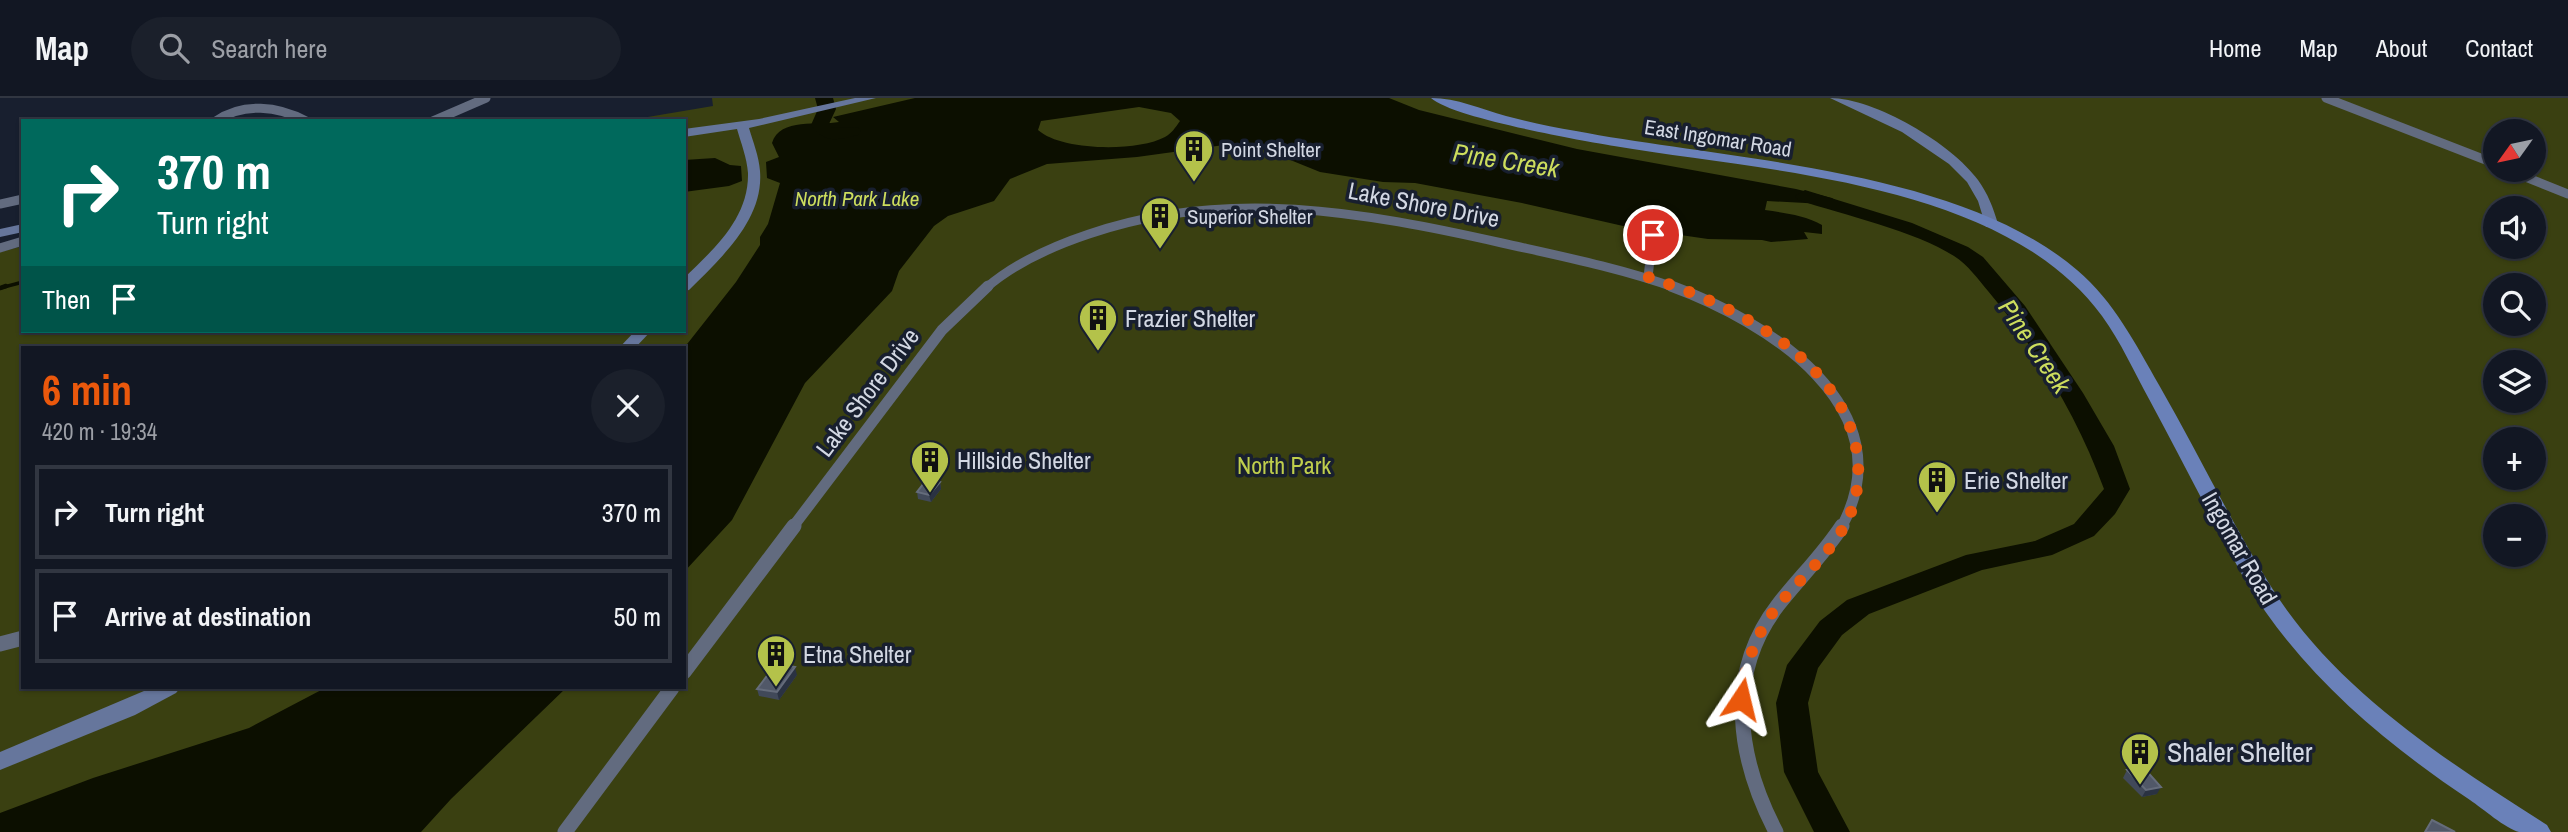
<!DOCTYPE html>
<html lang="en">
<head>
<meta charset="utf-8">
<style>
	body { margin:0; font-family:"Archivo Narrow",sans-serif; background:#1b202b; color:#f1f3f6; height:100vh; display:flex; flex-direction:column; font-size:26px; white-space:nowrap }
	* { box-sizing:border-box; margin:0 }
	p { font-size:23px; color:#9c9fa6 }
	.icon { flex:none; width:38px; height:38px; fill:none; stroke:currentColor; stroke-width:2; stroke-linecap:round; stroke-linejoin:round }
	.map { position:relative; flex:1; overflow:hidden }
	.drawer { position:absolute; left:21px; top:248px; width:665px; height:343px; display:flex; flex-direction:column; background:#121723; border-radius:0px; box-shadow:0 2px 5px #0004,0 0 0 2px #313641 }
	.drawer>* { flex:none }
	.top-card { position:absolute; left:21px; top:21px; width:665px; height:214px; border-radius:0px; box-shadow:0 2px 5px #0004,0 0 0 2px #313641; background:#00695c; color:#fff; overflow:hidden }
	.needle { width:46px; rotate:237deg }
	.controls { position:absolute; left:2483px; top:21px; display:grid; gap:14px }
	.controls a { display:grid; place-items:center; width:63px; height:63px; border-radius:50%; background:#121723; box-shadow:0 2px 5px #0004,0 0 0 2px #313641; font-size:35px }
	.pin { position:absolute; display:grid; place-items:center; width:60px; height:60px; color:#fff; margin:-30px; border:4px solid #fff; border-radius:50%; box-shadow:0 2px 7px #0007 }
	.me { position:absolute; width:77px; margin:-38px; rotate:10deg; stroke-linejoin:round; filter:drop-shadow(0 0 5px #0008) }
	.turn { display:flex; align-items:center; gap:24px; height:147px; padding:0 21px; font-size:32px }
	.turn .icon { width:91px; height:91px; stroke-width:2.5 }
	.turn b { display:block; font-size:49px; line-height:60px }
	.then { display:flex; align-items:center; height:66px; padding:0 21px; background:#0003; gap:14px; font-size:26px }
	.round { display:grid; place-items:center; flex:none; width:74px; height:74px; border-radius:37px; background:#1b202b }
	.head { display:flex; align-items:center; justify-content:space-between; height:119px; padding:0 21px }
	h1 { font-size:42px; font-weight:700; line-height:52px; color:#ea580c }
	ul { padding:0; list-style:none }
	li { display:flex; align-items:center; gap:21px; height:94px; margin:0 14px 10px; padding:0 7px; border:4px solid #313641; border-radius:0px }
	li div { flex:1 }
	li b { display:block; font-size:26px }
	li em { font-style:normal }
	header { display:flex; align-items:center; gap:42px; box-sizing:border-box; height:98px; padding:0 35px; background:#121723; border-bottom:2px solid #313641 }
	header strong { font-size:33px }
	nav { display:flex; gap:38px; margin-inline-start:auto; font-size:24px }
	.search { width:490px; height:63px; background:#1b202b; display:flex; align-items:center; gap:18px; box-sizing:border-box; padding:0 24px; border-radius:38px; color:#9c9fa6; font-size:26px }
	.map>svg:first-child { display:block }
	.green { fill:#3a4011; fill-rule:evenodd }
	.water { fill:#0c0f00; fill-rule:evenodd }
	.lines { fill:none; stroke-linecap:round; stroke-linejoin:round }
	.stream-far1 { stroke:#0c0f00; stroke-width:3.5 }
	.stream { stroke:#0c0f00; stroke-width:4.5 }
	.river { fill:#0c0f00; fill-rule:evenodd }
	.street-far2 { stroke:#626b7f; stroke-width:9 }
	.street-far1 { stroke:#626b7f; stroke-width:11 }
	.street { stroke:#626b7f; stroke-width:15 }
	.secondary { fill:#66769c; fill-rule:evenodd }
	.primary { fill:#6a81b9; fill-rule:evenodd }
	.wall { fill:#414959 }
	.shaded-wall { fill:#2a3242 }
	.building { fill:#515868; stroke:#656c7b; stroke-width:2 }
	.route { stroke:#ea580c; stroke-width:12; stroke-dasharray:0 21.6 }
	.labels { text-anchor:middle; dominant-baseline:central; stroke-width:7; stroke-linejoin:round; paint-order:stroke }
	.far-street-label { font-size:21px; fill:#d3d8e3; stroke:#181f2f }
	.far-poi-label { font-size:21px; fill:#d3d8e3; stroke:#181f2f; text-anchor:start }
	.far-water-label { font-size:21px; font-style:italic; fill:#cddd5d; stroke:#181f2f }
	.street-label { font-size:24px; fill:#d3d8e3; stroke:#181f2f }
	.poi-label { font-size:24px; fill:#d3d8e3; stroke:#181f2f; text-anchor:start }
	.park-label { font-size:24px; fill:#bfce4c; stroke:#181f2f }
	.water-label { font-size:26px; font-style:italic; fill:#cddd5d; stroke:#181f2f }
	.near-poi-label { font-size:28px; fill:#d3d8e3; stroke:#181f2f; text-anchor:start }
</style>
</head>
<body>
<header>
<strong>Map</strong>
<div class="search"><svg class="icon" aria-label="search" viewBox="0 0 24 24"><circle cx="10" cy="10" r="6"/><path d="M15 15l6 6"/></svg>Search here</div>
<nav><a>Home</a><a>Map</a><a>About</a><a>Contact</a></nav>
</header>
<div class="map">
<svg width="2568" height="734" viewBox="0 0 2568 734">
	<rect width="100%" height="100%" fill="#181f2f"/>
	<path class="green" d="M712 0H2568V734H0V154L23 148V233H684V23H624L713 8ZM2496 33H2534V72H2496ZM2496 110H2534V149H2496ZM2496 187H2534V226H2496ZM23 250H684V590H23ZM2496 264H2534V303H2496ZM2496 341H2534V380H2496ZM2496 418H2534V457H2496Z"/>
	<g class="water">
		<path d="M915 0H1389L1419 12 1577 51 1796 91 1832 100 1842 107 1767 103 1765 112C1785 115 1804 117 1822 127V136L1804 134 1808 141 1771 144 1762 142 1708 141 1632 130 1522 105 1415 85 1383 84 1320 74 1263 51 1224 47 1137 59 1047 66 1010 81 994 103 948 118 934 128 899 173 892 193 805 285 732 422 684 474V250L736 184 760 147V139L768 126 780 85 767 80 766 64 779 59 772 45C780 19 819 28 839 24L833 19ZM1139 9 1171 15 1180 23C1175 30 1172 35 1165 39 1137 54 1061 53 1038 32L1041 23Z"/>
		<polygon points="715,60 730,67 741,68 742,83 729,88 684,94 684,62"/>
		<polygon points="325,590 566,590 451,701 421,734 0,734 0,715 93,680 249,630"/>
	</g>
	<g class="lines">
		<polyline class="stream-far1" points="0,190 23,184"/>
		<polyline class="stream" points="0,190 6,188"/>
		<g class="river">
			<path d="M815 0H833L836 11 829 26 832 30 858 29 861 33 858 37C837 42 825 46 811 27L818 11Z"/>
			<path d="M1805 92 1912 125 1968 149 1983 159 2025 208 2083 295 2114 348 2130 391 2115 416 2094 438 2052 457 1982 472 1869 516 1842 537 1818 570 1808 605 1818 674 1850 734H1814L1784 674 1776 605 1787 567 1820 523 1847 502 1966 457 2035 443 2074 426 2104 391C2078 320 2037 251 1988 193 1978 181 1968 167 1954 158 1915 133 1844 117 1798 102L1795 98Z"/>
		</g>
		<g class="street-far2">
			<polyline points="2326,0 2496,66"/>
			<path d="M216 23C243 4 278 8 306 23"/>
			<polyline points="433,23 486,0"/>
			<polyline points="2508,72 2568,96"/>
			<polyline points="0,106 23,101"/>
			<polyline points="0,150 23,143"/>
			<polyline points="1648,179 1653,137"/>
			<path d="M986 190C1015 165 1053 148 1089 136 1226 89 1364 114 1502 145 1560 158 1620 170 1676 190"/>
		</g>
		<g class="street-far1">
			<path d="M1671 188C1767 223 1907 310 1841 430"/>
			<polyline points="792,430 942,232 988,188"/>
		</g>
		<g class="street">
			<polyline points="0,546 23,540"/>
			<polyline points="684,574 794,428"/>
			<polyline points="565,734 672,590"/>
			<path d="M1776 734C1738 661 1724 577 1778 507 1799 480 1823 457 1842 428"/>
		</g>
		<g class="secondary">
			<path d="M855 0H876L749 30C753 44 759 58 760 73 764 122 721 160 689 192L684 193V180C714 151 749 120 748 75 747 60 741 45 737 31L684 39V31L759 21Z"/>
			<path d="M1830 0C1875 0 1952 46 1978 82 1988 96 1993 109 1998 126L1996 129H1986L1978 103 1967 84 1949 66 1902 34Z"/>
			<polygon points="23,126 23,134 0,139 0,131"/>
			<polygon points="635,233 651,233 635,250 619,250"/>
			<polygon points="151,590 180,590 176,595 135,617 0,672 0,654"/>
		</g>
		<path class="primary" d="M1431 0C1457 0 1481 11 1506 18 1529 24 1552 29 1576 33 1727 62 1958 70 2077 172 2114 203 2136 247 2159 287 2197 353 2230 422 2270 487 2334 591 2445 662 2547 727L2551 734C2541 734 2529 734 2519 734 2506 731 2482 710 2470 702 2383 644 2301 575 2246 484 2213 424 2182 362 2149 301 2134 274 2121 244 2102 218 2003 83 1767 74 1614 48 1579 42 1453 20 1431 0Z"/>
	</g>
	<g class="wall">
		<polygon points="940,384 941,391 931,404 918,401 917,394"/>
		<polygon points="797,577 779,602 759,598 757,591"/>
		<polygon points="2127,672 2157,696 2142,699 2123,680"/>
	</g>
	<g class="shaded-wall">
		<polygon points="940,384 941,391 931,404 929,397"/>
		<polygon points="795,569 797,577 779,602 777,594"/>
		<polygon points="2161,689 2157,696 2142,699 2146,692"/>
	</g>
	<g class="building">
		<polygon points="927,381 940,384 929,397 917,394"/>
		<polygon points="776,566 795,569 777,594 757,591"/>
		<polygon points="2143,669 2161,689 2146,692 2127,672"/>
		<polygon points="2432,722 2455,734 2425,734"/>
	</g>
	<g class="lines">
		<path class="route" d="M1653 137 1648 179C1729 206 1833 254 1855 345 1861 370 1859 399 1847 423 1831 455 1803 478 1780 505 1757 533 1745 565 1741 601"/>
	</g>
	<defs>
		<g id="building-pin" transform="scale(2.0125)"><path d="M0 17L-7.5 6A9.5 9.5 0 1 1 7.5 6Z" fill="#b4c24a" stroke="#181f2f"/><path d="M-4-6H4V6H1V3H-1V6H-4ZM-2.5-4.3h1.7v1.8h-1.7ZM.8-4.3h1.7v1.8H.8ZM-2.5-1h1.7V.8h-1.7ZM.8-1h1.7V.8H.8Z" fill="#111"/></g>
	</defs>
	<g fill-rule="evenodd">
		<use href="#building-pin" x="1194" y="51"/>
		<use href="#building-pin" x="1160" y="118"/>
		<use href="#building-pin" x="1098" y="220"/>
		<use href="#building-pin" x="930" y="362"/>
		<use href="#building-pin" x="1937" y="382"/>
		<use href="#building-pin" x="776" y="556"/>
		<use href="#building-pin" x="2140" y="654"/>
	</g>
	<g class="labels">
		<g class="far-street-label">
			<text transform="translate(1718 40) rotate(9)">East Ingomar Road</text>
		</g>
		<g class="far-poi-label">
			<text x="1221" y="51">Point Shelter</text>
			<text x="1187" y="118">Superior Shelter</text>
		</g>
		<g class="far-water-label">
			<text x="857" y="100">North Park Lake</text>
		</g>
		<g class="street-label">
			<text transform="translate(1424 106) rotate(11)">Lake Shore Drive</text>
			<text transform="translate(867 294) rotate(-53)">Lake Shore Drive</text>
			<text transform="translate(2240 450) rotate(60)">Ingomar Road</text>
		</g>
		<g class="poi-label">
			<text x="1125" y="220">Frazier Shelter</text>
			<text x="957" y="362">Hillside Shelter</text>
			<text x="1964" y="382">Erie Shelter</text>
			<text x="803" y="556">Etna Shelter</text>
		</g>
		<g class="park-label">
			<text x="1284" y="367">North Park</text>
		</g>
		<g class="water-label">
			<text transform="translate(1506 62) rotate(9)">Pine Creek</text>
			<text transform="translate(2035 248) rotate(56)">Pine Creek</text>
		</g>
		<g class="near-poi-label">
			<text x="2167" y="654">Shaler Shelter</text>
		</g>
	</g>
</svg>
<div class="controls">
<a><svg class="needle" viewBox="-14 -14 28 28"><path d="M0-13l5 13h-10z" fill="#e53935"/><path d="M0 13l5-13h-10z" fill="#9c9fa6"/></svg></a>
<a><svg class="icon" aria-label="sound" viewBox="0 0 24 24"><path d="M4 9h4l5-4v14l-5-4H4zM17 9q2 3 0 6"/></svg></a>
<a><svg class="icon" aria-label="search" viewBox="0 0 24 24"><circle cx="10" cy="10" r="6"/><path d="M15 15l6 6"/></svg></a>
<a><svg class="icon" aria-label="layers" viewBox="0 0 24 24"><path d="M12 4l9 5-9 5-9-5zM3 14l9 5 9-5"/></svg></a>
<a>+</a>
<a>−</a>
</div>
<div class="pin" style="left:1653px;top:137px;background:#d93025"><svg class="icon" aria-label="arrive" viewBox="0 0 24 24"><path d="M6 21V4h12l-3 4 3 4H6"/></svg></div>
<svg class="me" style="left:1741px;top:601px" viewBox="-20 -20 40 40"><path d="M0-17L14 15 0 8-14 15z" fill="#ea580c" stroke="#fff" stroke-width="4"/></svg>
<div class="top-card">
<div class="turn"><svg class="icon" aria-label="right" viewBox="0 0 24 24"><path d="M7 20v-9h11M14 6l5 5-5 5"/></svg><div><b>370 m</b>Turn right</div></div>
<div class="then">Then<svg class="icon" aria-label="arrive" viewBox="0 0 24 24"><path d="M6 21V4h12l-3 4 3 4H6"/></svg></div>
</div>
<section class="drawer">
<div class="head"><div><h1>6 min</h1><p>420 m · 19:34</p></div><a class="round"><svg class="icon" aria-label="close" viewBox="0 0 24 24"><path d="M6 6l12 12M18 6L6 18"/></svg></a></div>
<ul>
<li><svg class="icon" aria-label="right" viewBox="0 0 24 24"><path d="M7 20v-9h11M14 6l5 5-5 5"/></svg><div><b>Turn right</b></div><em>370 m</em></li>
<li><svg class="icon" aria-label="arrive" viewBox="0 0 24 24"><path d="M6 21V4h12l-3 4 3 4H6"/></svg><div><b>Arrive at destination</b></div><em>50 m</em></li>
</ul>
</section>
</div>
</body>
</html>
